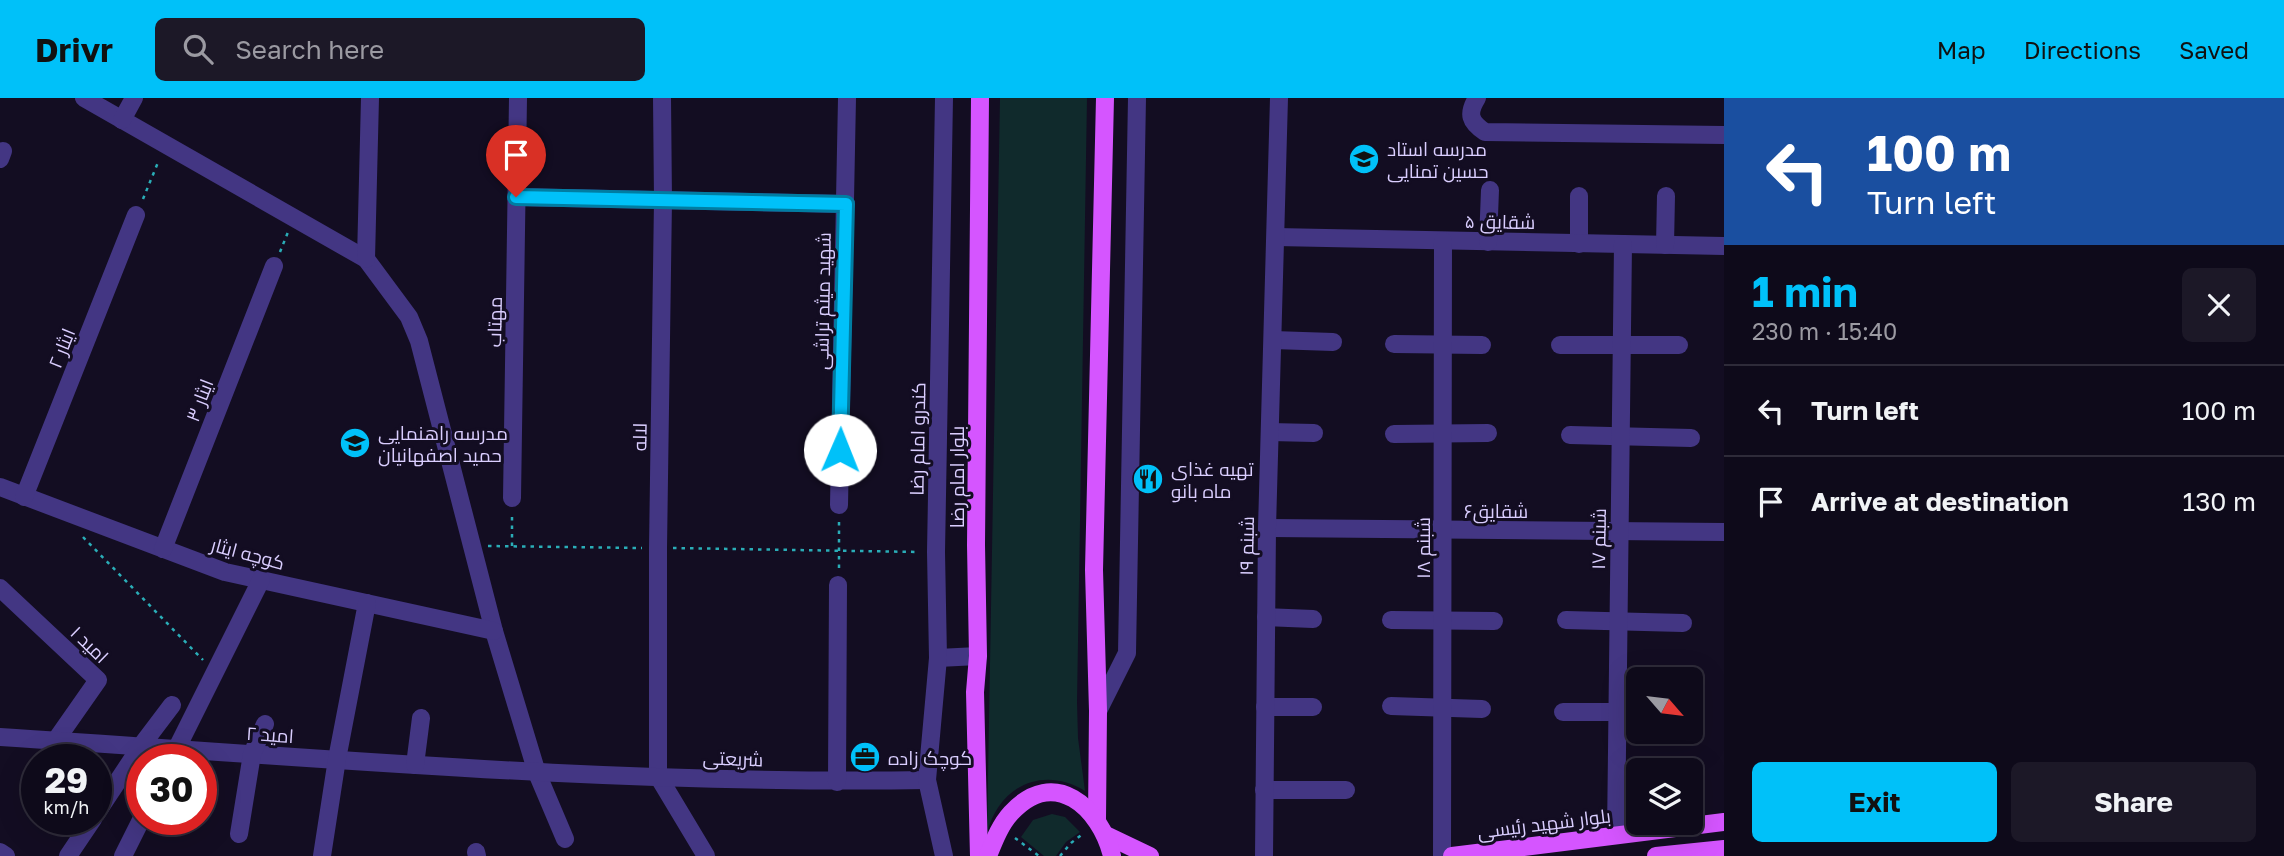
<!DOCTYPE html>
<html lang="en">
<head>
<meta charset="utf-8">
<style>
	body { margin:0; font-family:"Golos Text",Cairo,sans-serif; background:#1c1827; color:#f1f3f6; height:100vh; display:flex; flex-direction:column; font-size:26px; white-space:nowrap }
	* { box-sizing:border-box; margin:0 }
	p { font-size:23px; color:#9b9aa2 }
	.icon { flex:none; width:38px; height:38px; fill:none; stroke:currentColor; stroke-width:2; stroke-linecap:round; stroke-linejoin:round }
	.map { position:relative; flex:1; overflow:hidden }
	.side { display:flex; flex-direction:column; background:#0e0a1a; width:560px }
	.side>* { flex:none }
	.hud { background:#1a4fa0; color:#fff; overflow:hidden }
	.needle { width:46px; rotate:118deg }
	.fabs { position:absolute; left:1626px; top:569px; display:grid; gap:14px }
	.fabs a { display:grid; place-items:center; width:77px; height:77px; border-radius:10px; background:#0e0a1a; box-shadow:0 7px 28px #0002,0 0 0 2px #2e2b39; font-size:35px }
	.speed { position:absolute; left:21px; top:646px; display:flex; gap:14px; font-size:35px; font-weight:700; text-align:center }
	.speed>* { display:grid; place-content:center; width:91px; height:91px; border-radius:50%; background:#0e0a1a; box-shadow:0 7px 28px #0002,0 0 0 2px #2e2b39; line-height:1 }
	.speed small { font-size:18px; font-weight:400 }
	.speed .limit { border:10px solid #d22; background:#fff; color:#111 }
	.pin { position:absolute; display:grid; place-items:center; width:60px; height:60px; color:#fff; margin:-72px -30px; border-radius:50% 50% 50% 0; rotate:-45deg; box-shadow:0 0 7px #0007 }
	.pin .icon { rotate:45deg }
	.me { position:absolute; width:77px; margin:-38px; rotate:1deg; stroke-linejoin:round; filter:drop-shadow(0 0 5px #0008) }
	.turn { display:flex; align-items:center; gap:24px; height:147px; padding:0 28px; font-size:32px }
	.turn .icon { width:91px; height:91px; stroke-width:2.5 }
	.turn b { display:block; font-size:49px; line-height:60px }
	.round { display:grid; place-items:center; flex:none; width:74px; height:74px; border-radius:10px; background:#1c1827 }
	.headline { display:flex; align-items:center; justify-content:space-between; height:119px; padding:0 28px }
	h1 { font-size:42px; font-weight:700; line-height:52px; color:#00c1f9 }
	.action { display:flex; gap:14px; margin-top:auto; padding:14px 28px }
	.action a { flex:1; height:80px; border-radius:10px; background:#00c1f9; color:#111; font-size:28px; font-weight:700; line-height:80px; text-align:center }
	.action a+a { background:#1c1827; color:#f1f3f6 }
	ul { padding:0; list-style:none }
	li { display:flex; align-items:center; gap:21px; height:91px; padding:0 28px; border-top:2px solid #2e2b39 }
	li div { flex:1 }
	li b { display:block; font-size:26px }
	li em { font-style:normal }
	header { display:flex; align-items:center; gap:42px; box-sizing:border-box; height:98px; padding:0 35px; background:#00c1f9; color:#111 }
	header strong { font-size:33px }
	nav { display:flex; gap:38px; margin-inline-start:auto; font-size:24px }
	.search { width:490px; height:63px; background:#1c1827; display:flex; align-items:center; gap:18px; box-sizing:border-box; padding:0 24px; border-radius:10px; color:#9b9aa2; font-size:26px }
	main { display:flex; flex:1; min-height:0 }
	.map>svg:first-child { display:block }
	.green { fill:#102a2c }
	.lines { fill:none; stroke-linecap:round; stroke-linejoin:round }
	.path { stroke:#2aadb7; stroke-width:2.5; stroke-dasharray:3.5 5; stroke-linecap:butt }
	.minor { stroke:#433683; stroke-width:18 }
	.major { stroke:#d555ff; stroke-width:18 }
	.route-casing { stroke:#007da2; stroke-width:18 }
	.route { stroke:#00c1f9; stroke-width:12 }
	.labels { text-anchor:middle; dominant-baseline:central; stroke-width:6; stroke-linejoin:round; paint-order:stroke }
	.poi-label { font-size:19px; fill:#daceff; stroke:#130d22; text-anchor:start }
	.street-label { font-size:19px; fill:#daceff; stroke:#130d22 }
</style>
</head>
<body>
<header>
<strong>Drivr</strong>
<div class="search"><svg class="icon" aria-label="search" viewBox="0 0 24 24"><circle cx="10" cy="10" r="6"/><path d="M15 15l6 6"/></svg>Search here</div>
<nav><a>Map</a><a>Directions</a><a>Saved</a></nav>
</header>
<main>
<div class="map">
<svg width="1724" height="758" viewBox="0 0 1724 758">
	<rect width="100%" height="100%" fill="#130d22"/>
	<g class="green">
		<path d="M1000 0H1087L1077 604 1078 640 1085 693C1043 667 998 688 987 736Z"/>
		<polygon points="1052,716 1065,719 1080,734 1066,744 1056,758 1044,758 1021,739 1033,722"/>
	</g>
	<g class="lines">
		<g class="path">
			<polyline points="143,101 159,62"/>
			<polyline points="280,154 288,134"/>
			<polyline points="83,439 203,562"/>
			<polyline points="488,448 642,450"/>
			<polyline points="512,448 512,416"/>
			<polyline points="673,450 919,454"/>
			<polyline points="839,470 839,424"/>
			<polyline points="1015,740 1039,758"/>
			<polyline points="1060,758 1071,745 1084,735"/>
		</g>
		<g class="minor">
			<polyline points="84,0 366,161 409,219 419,243 494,533 537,675 565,741"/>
			<polyline points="662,0 663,102 658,450 658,678 706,758"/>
			<path d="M1477 0C1467 16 1470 24 1485 34L1724 37"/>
			<polyline points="122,22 134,0"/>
			<polyline points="0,61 3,53"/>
			<polyline points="1579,98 1579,146"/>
			<polyline points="516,99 846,106"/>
			<polyline points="1276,139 1724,148"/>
			<polyline points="1488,144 1490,92"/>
			<polyline points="1665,147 1666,98"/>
			<polyline points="366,161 370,0"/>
			<polyline points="1273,242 1333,244"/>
			<polyline points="1394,246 1482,247"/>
			<polyline points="1560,247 1679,247"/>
			<polyline points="1270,334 1314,335"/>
			<polyline points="1394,336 1488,335"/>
			<polyline points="1570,337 1691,340"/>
			<polyline points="0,389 225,474 494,533"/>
			<polyline points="24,399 136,117"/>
			<polyline points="512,400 518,0"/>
			<polyline points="839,407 847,0"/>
			<polyline points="1267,430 1724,434"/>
			<polyline points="163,451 274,168"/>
			<polyline points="0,490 98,582 56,642"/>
			<polyline points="1266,519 1313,521"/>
			<polyline points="1391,522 1494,523"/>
			<polyline points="1566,522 1683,525"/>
			<polyline points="938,560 978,558"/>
			<polyline points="1391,608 1482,611"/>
			<polyline points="1265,609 1313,609"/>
			<polyline points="1098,613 1127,555 1137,0"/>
			<polyline points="1563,614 1638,614"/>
			<path d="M0 639C308 659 617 687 927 682"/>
			<polyline points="173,658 261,482"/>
			<polyline points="415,667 421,620"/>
			<polyline points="837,684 838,487"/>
			<polyline points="1264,692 1346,692"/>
			<polyline points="96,716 141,648 172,607"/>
			<polyline points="239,736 252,656 265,626"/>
			<polyline points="1616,737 1623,146"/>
			<polyline points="0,754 6,758"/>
			<polyline points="476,754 477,758"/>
			<polyline points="68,758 93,721"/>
			<polyline points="123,758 142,720"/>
			<polyline points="322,758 337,661 367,505"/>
			<polyline points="944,758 927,682 938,560 936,454 944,0"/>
			<polyline points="1264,758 1267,430 1279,0"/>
			<polyline points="1442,758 1443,143"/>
		</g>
		<g class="major">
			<polyline points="1097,721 1098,613 1094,472 1105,0"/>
			<polyline points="1106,737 1150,758"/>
			<polyline points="979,758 975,594 978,558 976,447 980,0"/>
			<path d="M988 758C994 743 1000 727 1011 715 1054 668 1100 709 1112 758"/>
			<polyline points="1452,758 1724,724"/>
			<polyline points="1656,758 1724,751"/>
		</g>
	</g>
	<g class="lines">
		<g class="route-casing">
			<polyline id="route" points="516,99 846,106 840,352"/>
		</g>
		<use href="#route" class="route"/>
	</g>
	<defs>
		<g id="school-disc" transform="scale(1.575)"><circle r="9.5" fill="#00c1f9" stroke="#130d22"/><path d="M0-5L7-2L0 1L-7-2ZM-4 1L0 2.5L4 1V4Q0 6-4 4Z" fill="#111"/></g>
		<g id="restaurant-disc" transform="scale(1.575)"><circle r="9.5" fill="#00c1f9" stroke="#130d22"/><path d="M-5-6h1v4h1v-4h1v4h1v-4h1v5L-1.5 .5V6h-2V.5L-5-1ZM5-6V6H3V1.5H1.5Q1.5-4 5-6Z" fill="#111"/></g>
		<g id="office-disc" transform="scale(1.575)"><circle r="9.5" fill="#00c1f9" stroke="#130d22"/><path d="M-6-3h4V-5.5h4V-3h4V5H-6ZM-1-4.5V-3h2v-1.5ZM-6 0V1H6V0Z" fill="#111"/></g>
	</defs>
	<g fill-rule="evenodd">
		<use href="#school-disc" x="1364" y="61"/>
		<use href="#school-disc" x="355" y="345"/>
		<use href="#restaurant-disc" x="1148" y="381"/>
		<use href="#office-disc" x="865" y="659"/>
	</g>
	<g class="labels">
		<g class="poi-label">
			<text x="1387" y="50">مدرسه استاد<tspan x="1387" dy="22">حسین تمنایی</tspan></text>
			<text x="378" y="334">مدرسه راهنمایی<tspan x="378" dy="22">حمید اصفهانیان</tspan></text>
			<text x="1171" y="370">تهیه غذای<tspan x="1171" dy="22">ماه بانو</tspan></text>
			<text x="888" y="659">کوچک زاده</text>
		</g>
		<g class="street-label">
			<text transform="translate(1500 123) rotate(1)">شقایق ۵</text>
			<text transform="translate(822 203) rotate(-89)">شهید میثم تراشی</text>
			<text transform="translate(494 224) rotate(-89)">مهتاب</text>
			<text transform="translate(61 250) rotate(-68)">ایثار ۲</text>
			<text transform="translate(199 302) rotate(-69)">ایثار ۳</text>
			<text transform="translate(639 339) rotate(-89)">لاله</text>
			<text transform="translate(917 341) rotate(-89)">کندرو امام رضا</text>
			<text transform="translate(956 379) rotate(-90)">بلوار امام رضا</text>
			<text x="1496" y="412">شقایق۶</text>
			<text transform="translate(1598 441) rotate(-89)">شبنم ۱۷</text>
			<text transform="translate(1246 448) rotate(-89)">شبنم ۱۹</text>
			<text transform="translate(1422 450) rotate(-90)">شبنم ۱۸</text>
			<text transform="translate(248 455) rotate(15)">کوچه ایثار</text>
			<text transform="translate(90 546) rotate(44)">امید ۱</text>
			<text transform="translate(270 636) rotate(4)">امید ۲</text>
			<text transform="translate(733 660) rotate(2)">شریعتی</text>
			<text transform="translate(1544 725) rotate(-7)">بلوار شهید رئیسی</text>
		</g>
	</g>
</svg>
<div class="fabs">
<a><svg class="needle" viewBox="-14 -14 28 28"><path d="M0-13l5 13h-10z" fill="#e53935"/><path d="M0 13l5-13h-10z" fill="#9b9aa2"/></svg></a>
<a><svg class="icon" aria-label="layers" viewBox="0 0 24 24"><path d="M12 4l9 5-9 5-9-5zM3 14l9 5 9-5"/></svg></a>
</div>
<div class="speed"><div>29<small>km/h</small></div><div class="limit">30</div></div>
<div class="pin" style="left:516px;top:99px;background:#d93025"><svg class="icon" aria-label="arrive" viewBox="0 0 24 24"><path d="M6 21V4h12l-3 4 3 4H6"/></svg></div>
<svg class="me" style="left:840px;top:352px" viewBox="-20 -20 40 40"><circle r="19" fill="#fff"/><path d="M0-13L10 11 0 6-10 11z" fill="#00c1f9"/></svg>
</div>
<section class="side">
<div class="hud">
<div class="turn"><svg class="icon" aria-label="left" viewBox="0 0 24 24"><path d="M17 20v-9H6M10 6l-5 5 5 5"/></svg><div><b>100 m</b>Turn left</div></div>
</div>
<div class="headline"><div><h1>1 min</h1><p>230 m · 15:40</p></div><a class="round"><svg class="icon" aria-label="close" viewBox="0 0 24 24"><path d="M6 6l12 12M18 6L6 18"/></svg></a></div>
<ul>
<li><svg class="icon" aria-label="left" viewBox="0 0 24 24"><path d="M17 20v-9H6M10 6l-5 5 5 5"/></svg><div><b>Turn left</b></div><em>100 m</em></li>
<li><svg class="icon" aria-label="arrive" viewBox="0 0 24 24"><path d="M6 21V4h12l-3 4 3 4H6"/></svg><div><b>Arrive at destination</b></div><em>130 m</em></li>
</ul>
<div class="action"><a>Exit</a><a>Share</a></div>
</section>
</main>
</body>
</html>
